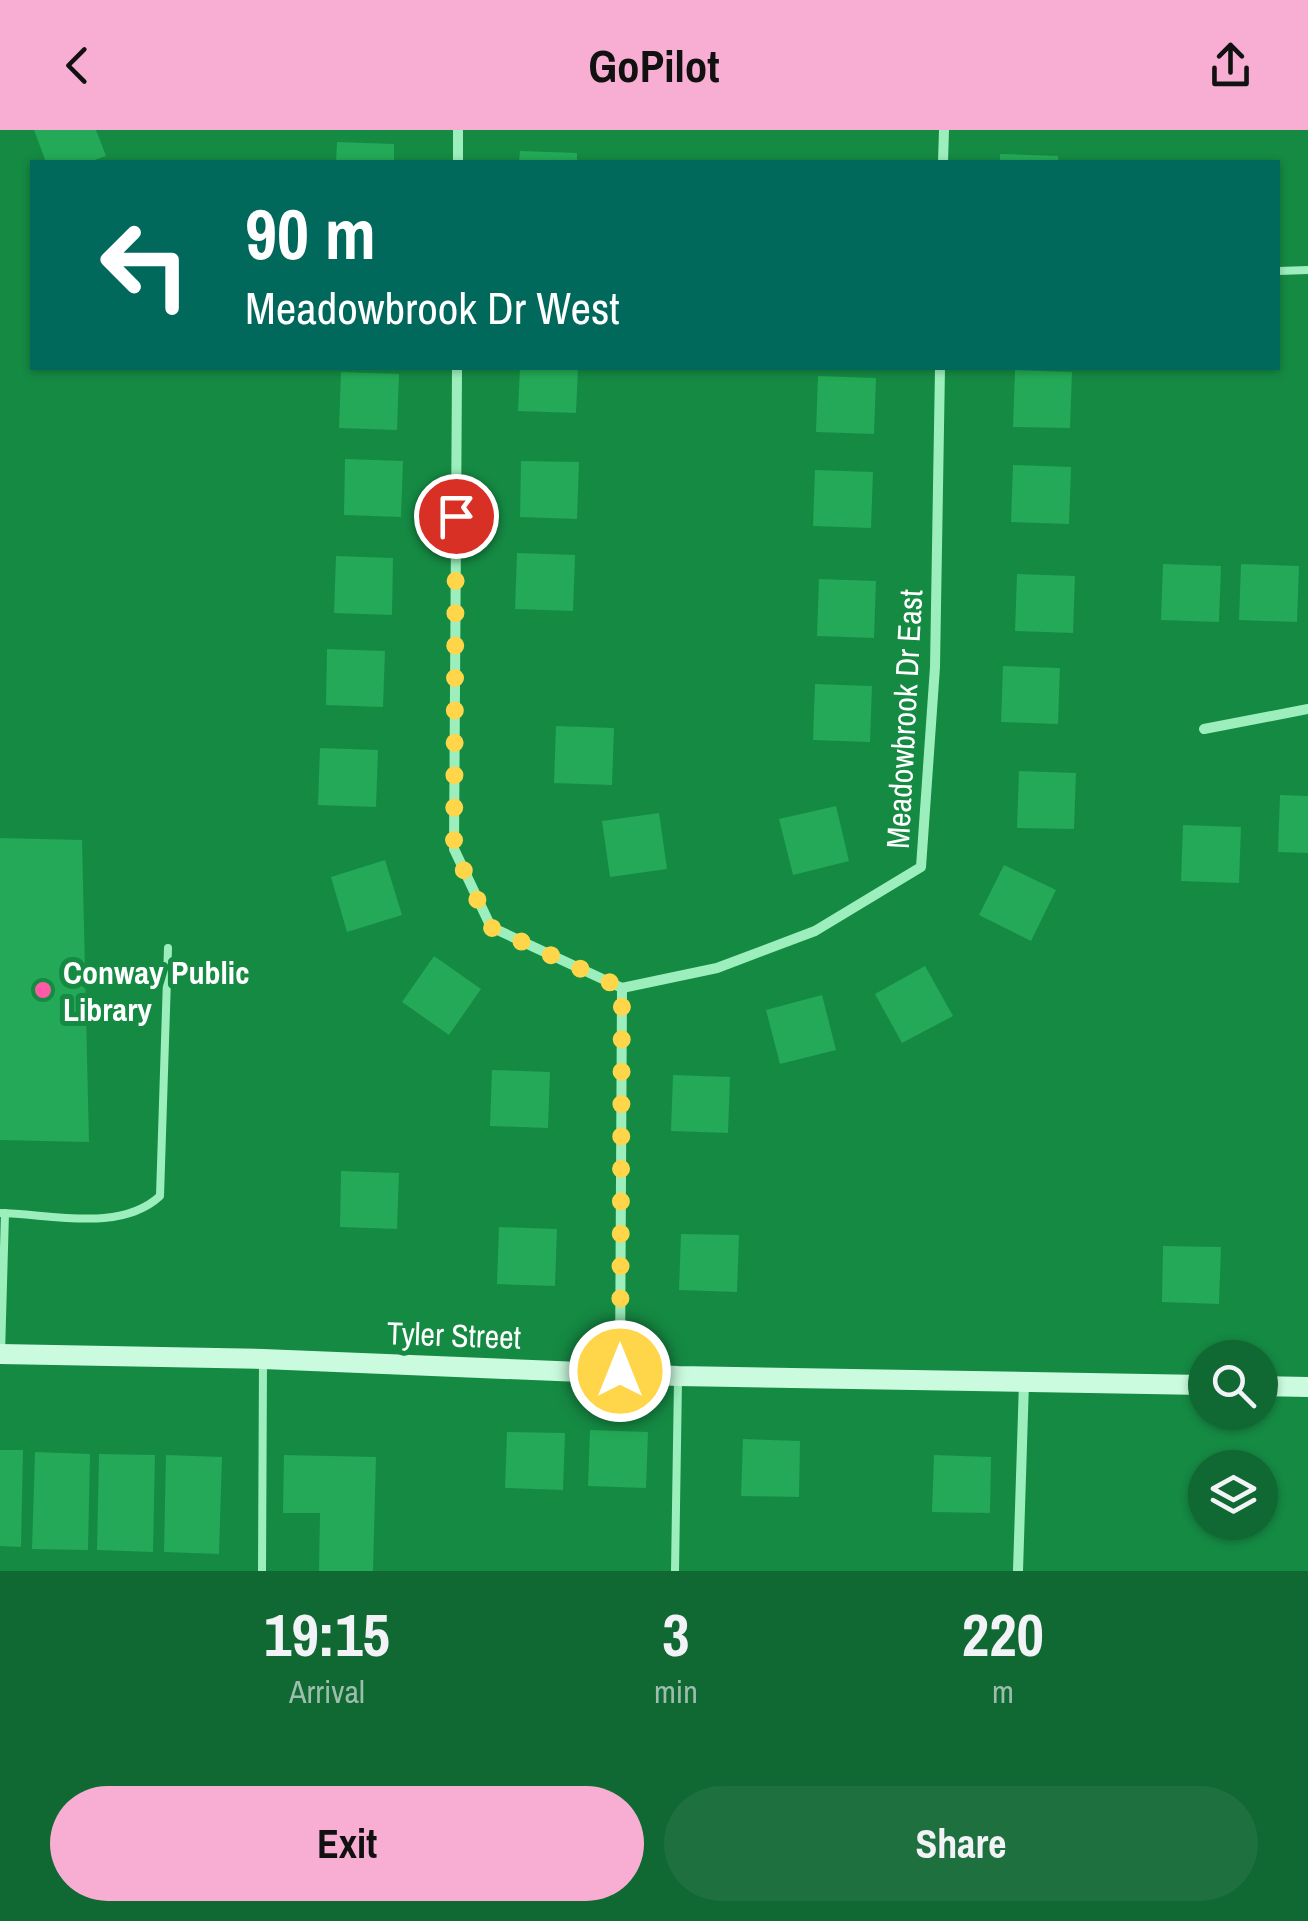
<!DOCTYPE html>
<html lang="en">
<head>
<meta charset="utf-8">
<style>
	body { margin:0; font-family:"Archivo Narrow",sans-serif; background:#1e703e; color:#f1f3f6; height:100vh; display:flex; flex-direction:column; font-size:38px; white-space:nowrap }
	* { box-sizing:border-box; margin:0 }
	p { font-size:32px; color:#9cbeac }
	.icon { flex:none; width:55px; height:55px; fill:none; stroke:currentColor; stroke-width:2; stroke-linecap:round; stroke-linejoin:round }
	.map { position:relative; height:1441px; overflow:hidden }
	.details { display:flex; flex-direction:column; background:#106832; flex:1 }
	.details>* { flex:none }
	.guide { position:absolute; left:30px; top:30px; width:1250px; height:210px; border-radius:0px; box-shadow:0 2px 8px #0004; background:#00695c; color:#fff; overflow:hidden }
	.controls { position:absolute; left:1188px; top:1210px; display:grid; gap:20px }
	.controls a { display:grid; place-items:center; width:90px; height:90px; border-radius:50%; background:#106832; box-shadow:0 2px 8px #0004; font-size:50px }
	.pin { position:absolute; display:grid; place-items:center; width:85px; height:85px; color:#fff; margin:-42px; border:5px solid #fff; border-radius:50%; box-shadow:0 2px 10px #0007 }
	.me { position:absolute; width:110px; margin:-55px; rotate:0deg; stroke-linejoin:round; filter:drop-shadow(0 0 8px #0008) }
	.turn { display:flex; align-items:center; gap:35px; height:210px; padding:0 50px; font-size:45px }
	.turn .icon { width:130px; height:130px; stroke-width:2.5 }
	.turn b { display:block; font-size:70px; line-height:85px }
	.eta { display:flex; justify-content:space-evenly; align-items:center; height:170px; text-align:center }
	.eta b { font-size:60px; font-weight:700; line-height:70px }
	.cta { display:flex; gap:20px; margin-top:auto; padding:20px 50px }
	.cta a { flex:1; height:115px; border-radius:60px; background:#f7aed2; color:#111; font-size:40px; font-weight:700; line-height:115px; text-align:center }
	.cta a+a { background:#1e703e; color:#f1f3f6 }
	header { display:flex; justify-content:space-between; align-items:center; height:130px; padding:0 50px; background:#f7aed2; color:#111; font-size:45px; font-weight:700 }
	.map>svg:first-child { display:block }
	.building { fill:#23a957 }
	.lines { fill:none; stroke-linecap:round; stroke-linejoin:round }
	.lane { stroke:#9cefbc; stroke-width:8 }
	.street { stroke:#9cefbc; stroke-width:10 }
	.secondary { stroke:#cafbde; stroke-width:20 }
	.route { stroke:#ffd54a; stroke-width:18; stroke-dasharray:0 32.4 }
	.poi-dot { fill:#ff5aa5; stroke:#158a43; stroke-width:4 }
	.labels { text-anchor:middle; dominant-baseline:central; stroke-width:10; stroke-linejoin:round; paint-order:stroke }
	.street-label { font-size:32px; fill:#fff; stroke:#158a43 }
	.poi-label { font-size:32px; font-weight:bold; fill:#fff; stroke:#158a43; text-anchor:start }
</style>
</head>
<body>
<header><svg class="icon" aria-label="back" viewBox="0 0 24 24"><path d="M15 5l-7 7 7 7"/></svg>GoPilot<svg class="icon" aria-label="share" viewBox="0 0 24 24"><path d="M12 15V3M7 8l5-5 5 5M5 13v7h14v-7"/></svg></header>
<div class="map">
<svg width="1308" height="1441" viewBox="0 0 1308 1441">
	<rect width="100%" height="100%" fill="#158a43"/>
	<g class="building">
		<polygon points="34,0 96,0 106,26 89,32 46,32"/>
		<polygon points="337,12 394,14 394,32 336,32"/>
		<polygon points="520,21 577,23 577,32 519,32"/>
		<polygon points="1000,24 1058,26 1058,32 1000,32"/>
		<polygon points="520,238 578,238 576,283 518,281"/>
		<polygon points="1015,240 1072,242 1070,298 1013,297"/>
		<polygon points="341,242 399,244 397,300 339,298"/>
		<polygon points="818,246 876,248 874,304 816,302"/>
		<polygon points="345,329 403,331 401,387 344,385"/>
		<polygon points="521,331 579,332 577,389 520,387"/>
		<polygon points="1013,335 1071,337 1069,394 1011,392"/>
		<polygon points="815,340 873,342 871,398 813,396"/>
		<polygon points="517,423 575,425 573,481 515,479"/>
		<polygon points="336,426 393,428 392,485 334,483"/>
		<polygon points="1163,434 1221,436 1219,492 1161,490"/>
		<polygon points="1241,434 1299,436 1297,492 1239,490"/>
		<polygon points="1017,444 1075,446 1073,503 1015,501"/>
		<polygon points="819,449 876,451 874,508 817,506"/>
		<polygon points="327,519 385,521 383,577 326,575"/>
		<polygon points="1003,536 1060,538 1058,594 1001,592"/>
		<polygon points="815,554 872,556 870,612 813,610"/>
		<polygon points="556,596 614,598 612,655 554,653"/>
		<polygon points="320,618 378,620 376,677 318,675"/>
		<polygon points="1019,641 1076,643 1074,699 1017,698"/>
		<polygon points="1280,665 1308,666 1308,723 1278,722"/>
		<polygon points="836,676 849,731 793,745 779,689"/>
		<polygon points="659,683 667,739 610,747 602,691"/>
		<polygon points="1183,695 1241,697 1239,753 1181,751"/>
		<polygon points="0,708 82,710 89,1012 0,1010"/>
		<polygon points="385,730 402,785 347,802 331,747"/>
		<polygon points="1004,735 1056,760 1031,811 979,785"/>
		<polygon points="434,826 481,859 449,905 402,872"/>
		<polygon points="925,836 953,886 902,913 875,864"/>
		<polygon points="822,865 836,920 780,934 766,880"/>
		<polygon points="492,940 550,942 548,998 490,996"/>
		<polygon points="673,945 730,947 728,1003 671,1001"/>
		<polygon points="341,1041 399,1043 397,1099 340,1097"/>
		<polygon points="499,1097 557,1099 555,1156 497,1154"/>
		<polygon points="681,1104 739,1105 737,1162 679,1160"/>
		<polygon points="1163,1116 1221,1117 1219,1174 1162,1172"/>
		<polygon points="590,1300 648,1302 646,1358 588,1356"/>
		<polygon points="507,1302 565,1303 563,1360 505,1358"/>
		<polygon points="743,1309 800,1311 799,1367 741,1366"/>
		<polygon points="0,1320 23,1320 21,1417 0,1416"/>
		<polygon points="35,1322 90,1324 88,1420 32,1419"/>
		<polygon points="99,1324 155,1325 153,1422 97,1420"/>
		<polygon points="166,1325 222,1327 219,1424 164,1422"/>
		<polygon points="284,1325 376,1327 373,1441 319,1441 320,1383 283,1383"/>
		<polygon points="934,1325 991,1327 990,1383 932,1382"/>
	</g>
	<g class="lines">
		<g class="lane">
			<polyline points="1278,141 1308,140"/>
			<path d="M0 1083C51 1084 120 1103 160 1066L168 818"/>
			<polyline points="1,1224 5,1083"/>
			<polyline points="262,1441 263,1233"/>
			<polyline points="675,1441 678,1250"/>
		</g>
		<g class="street">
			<polyline points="458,32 458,0"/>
			<polyline points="943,32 944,0"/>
			<polyline points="457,238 454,719 491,797 622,858"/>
			<polyline points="1204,599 1308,579"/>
			<polyline points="622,858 717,838 815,801 921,737 935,537 940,238"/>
			<polyline points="620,1241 622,858"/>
			<polyline points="1018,1441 1024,1252"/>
		</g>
		<g class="secondary">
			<polyline points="0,1224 263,1229 678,1246 1205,1255"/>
			<polyline points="1260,1256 1308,1257"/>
		</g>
	</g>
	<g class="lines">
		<polyline class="route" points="456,386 454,719 490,797 622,858 620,1241"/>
	</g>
	<circle class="poi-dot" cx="43" cy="860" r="10"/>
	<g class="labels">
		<g class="street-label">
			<text transform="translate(904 589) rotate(-87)">Meadowbrook Dr East</text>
			<text transform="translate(454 1205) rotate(2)">Tyler Street</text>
		</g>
		<g class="poi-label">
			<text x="63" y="842">Conway Public<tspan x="63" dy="37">Library</tspan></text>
		</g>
	</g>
</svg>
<div class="controls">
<a><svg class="icon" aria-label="search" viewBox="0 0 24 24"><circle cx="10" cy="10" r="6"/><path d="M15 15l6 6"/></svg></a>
<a><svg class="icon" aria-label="layers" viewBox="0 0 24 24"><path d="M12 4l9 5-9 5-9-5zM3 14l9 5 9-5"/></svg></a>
</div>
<div class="pin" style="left:456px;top:386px;background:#d93025"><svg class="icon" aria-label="arrive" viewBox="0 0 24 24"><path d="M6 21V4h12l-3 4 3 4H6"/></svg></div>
<svg class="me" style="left:620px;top:1241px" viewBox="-20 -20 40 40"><circle r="17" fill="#ffd54a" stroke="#fff" stroke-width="3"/><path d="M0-11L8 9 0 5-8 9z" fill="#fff"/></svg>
<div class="guide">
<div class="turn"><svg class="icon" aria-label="left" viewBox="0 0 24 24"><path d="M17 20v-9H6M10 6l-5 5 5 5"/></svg><div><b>90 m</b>Meadowbrook Dr West</div></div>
</div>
</div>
<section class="details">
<div class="eta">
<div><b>19:15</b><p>Arrival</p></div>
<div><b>3</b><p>min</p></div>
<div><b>220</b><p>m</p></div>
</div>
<div class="cta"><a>Exit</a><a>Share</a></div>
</section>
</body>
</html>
